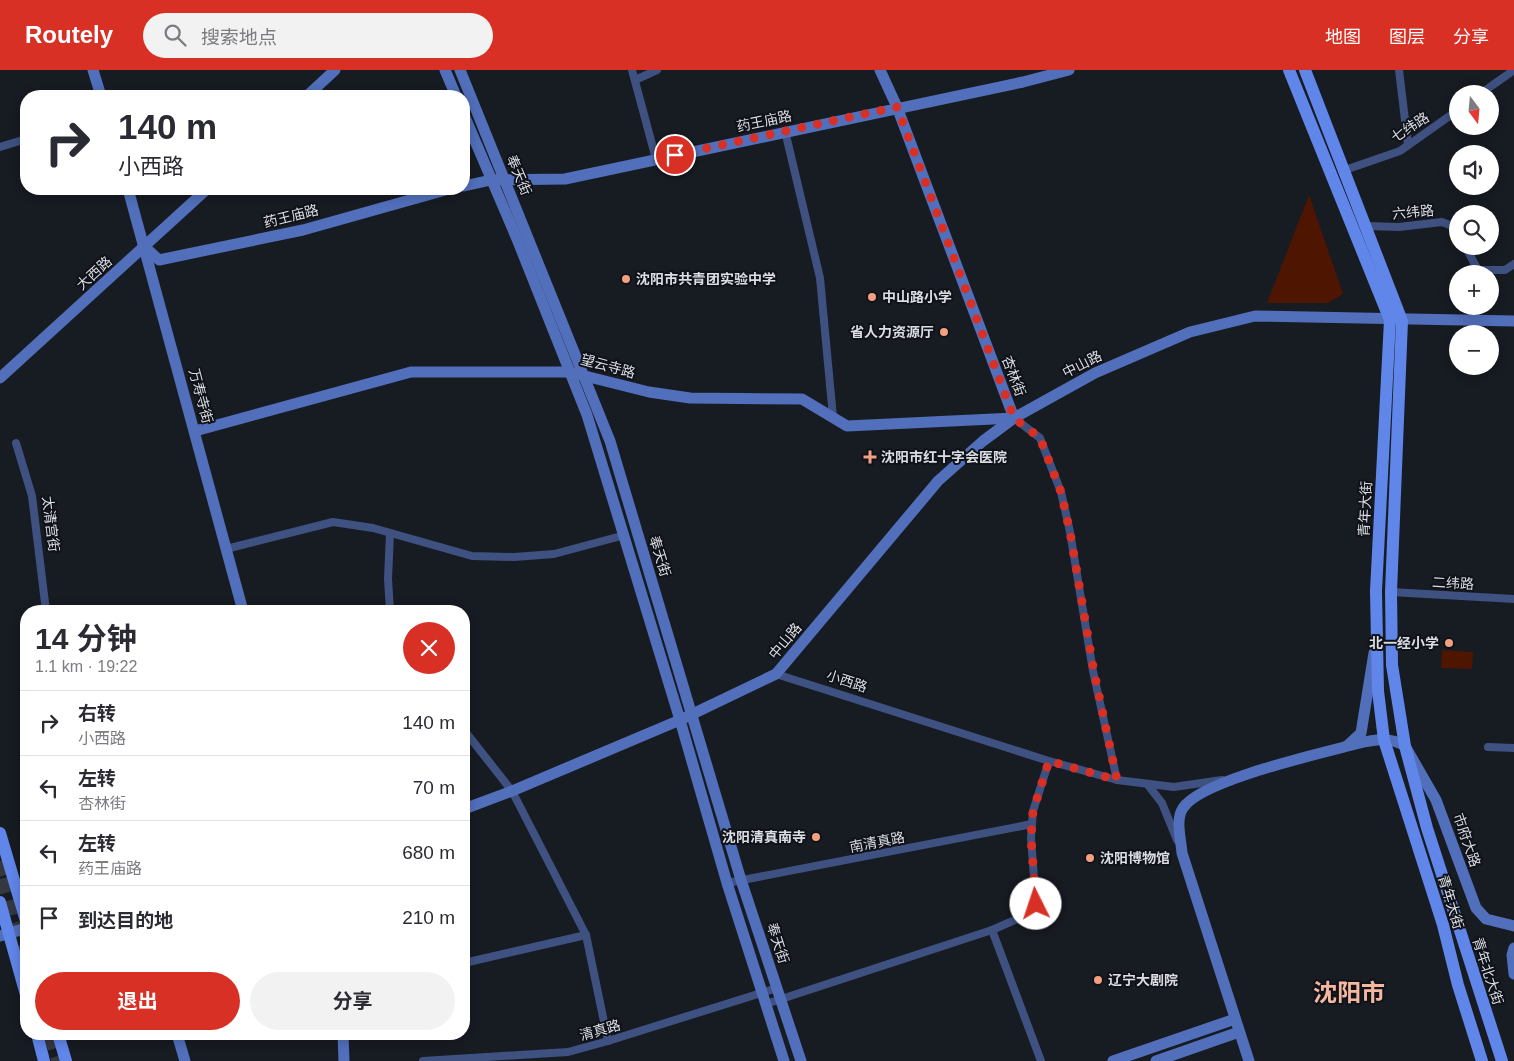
<!DOCTYPE html>
<html lang="zh">
<head>
<meta charset="utf-8">
<style>
	body { margin:0; font-family:Helvetica,"Noto Sans SC",sans-serif; background:#f2f2f3; color:#2b2b33; height:100vh; display:flex; flex-direction:column; font-size:19px; white-space:nowrap }
	* { box-sizing:border-box; margin:0 }
	p { font-size:16px; color:#7c7c81 }
	.icon { flex:none; width:28px; height:28px; fill:none; stroke:currentColor; stroke-width:2; stroke-linecap:round; stroke-linejoin:round }
	.map { position:relative; flex:1; overflow:hidden }
	.panel { position:absolute; left:20px; top:535px; width:450px; height:435px; display:flex; flex-direction:column; background:#fff; border-radius:20px; box-shadow:0 2px 12px #0003 }
	.panel>* { flex:none }
	.top-card { position:absolute; left:20px; top:20px; width:450px; height:105px; border-radius:20px; box-shadow:0 2px 12px #0003; background:#fff; color:#2b2b33; overflow:hidden }
	.needle { width:32px; rotate:164deg }
	.tools { position:absolute; left:1449px; top:15px; display:grid; gap:10px }
	.tools a { display:grid; place-items:center; width:50px; height:50px; border-radius:50%; background:#fff; box-shadow:0 2px 12px #0003; font-size:25px }
	.pin { position:absolute; display:grid; place-items:center; width:42px; height:42px; color:#fff; margin:-21px; border:2px solid #fff; border-radius:50%; box-shadow:0 1px 5px #0007 }
	.me { position:absolute; width:55px; margin:-28px; rotate:356deg; stroke-linejoin:round; filter:drop-shadow(0 0 4px #0008) }
	.turn { display:flex; align-items:center; gap:18px; height:105px; padding:0 15px; font-size:22px }
	.turn .icon { width:65px; height:65px; stroke-width:2.5 }
	.turn b { display:block; font-size:35px; line-height:42px }
	.round { display:grid; place-items:center; flex:none; width:52px; height:52px; border-radius:26px; background:#f2f2f3 }
	.overview { display:flex; align-items:center; justify-content:space-between; height:85px; padding:0 15px }
	h1 { font-size:30px; font-weight:700; line-height:38px }
	.cta { display:flex; gap:10px; margin-top:auto; padding:10px 15px }
	.cta a { flex:1; height:58px; border-radius:30px; background:#d93025; color:#fff; font-size:20px; font-weight:700; line-height:58px; text-align:center }
	.cta a+a { background:#f2f2f3; color:#2b2b33 }
	ul { padding:0; list-style:none }
	li { display:flex; align-items:center; gap:15px; height:65px; padding:0 15px; border-top:1px solid #e1e1e2 }
	li div { flex:1 }
	li b { display:block; font-size:19px }
	li em { font-style:normal }
	header { display:flex; align-items:center; gap:30px; box-sizing:border-box; height:70px; padding:0 25px; background:#d93025; color:#fff }
	header strong { font-size:24px }
	nav { display:flex; gap:28px; margin-inline-start:auto; font-size:18px }
	.search { width:350px; height:45px; background:#f2f2f3; display:flex; align-items:center; gap:12px; box-sizing:border-box; padding:0 18px; border-radius:28px; color:#7c7c81; font-size:19px }
	.map>svg:first-child { display:block }
	.green { fill:#4e1600 }
	.lines { fill:none; stroke-linecap:round; stroke-linejoin:round }
	.highway-tunnel { stroke:#34383f; stroke-width:15; stroke-dasharray:15 8; stroke-linecap:butt }
	.street { stroke:#3e5181; stroke-width:8 }
	.secondary { stroke:#526fbb; stroke-width:11 }
	.primary { stroke:#6186e9; stroke-width:12 }
	.route { stroke:#d93025; stroke-width:9; stroke-dasharray:0 16.2 }
	.poi-dot { fill:#f2a080; stroke:#0f1219; stroke-width:2 }
	.labels { text-anchor:middle; dominant-baseline:central; stroke-width:4; stroke-linejoin:round; paint-order:stroke }
	.street-label { font-size:14px; fill:#dbdde3; stroke:#0f1219 }
	.poi-label { font-size:14px; font-weight:bold; fill:#dbdde3; stroke:#0f1219; text-anchor:start }
	.town-label { font-size:24px; font-weight:bold; fill:#f6b7a0; stroke:#0f1219 }
</style>
</head>
<body>
<header>
<strong>Routely</strong>
<div class="search"><svg class="icon" aria-label="search" viewBox="0 0 24 24"><circle cx="10" cy="10" r="6"/><path d="M15 15l6 6"/></svg>搜索地点</div>
<nav><a>地图</a><a>图层</a><a>分享</a></nav>
</header>
<div class="map">
<svg width="1514" height="991" viewBox="0 0 1514 991">
	<rect width="100%" height="100%" fill="#171b22"/>
	<g class="green">
		<polygon points="1309,125 1343,224 1328,233 1267,233"/>
		<polygon points="1442,580 1473,582 1472,599 1441,598"/>
	</g>
	<g class="lines">
		<g class="highway-tunnel">
			<polyline points="0,791 8,818"/>
			<polyline points="0,809 22,889"/>
			<polyline points="51,964 59,991"/>
		</g>
		<g class="street">
			<polyline points="632,0 656,89"/>
			<polyline points="1399,0 1408,75"/>
			<polyline points="635,10 657,0"/>
			<polyline points="1480,24 1514,0"/>
			<polyline points="785,61 820,208 833,347"/>
			<polyline points="0,77 26,69"/>
			<polyline points="1345,100 1400,81 1458,40"/>
			<polyline points="1367,156 1399,157 1442,152 1455,157 1458,162"/>
			<polyline points="1465,176 1478,200 1505,200 1514,194"/>
			<polyline points="1014,348 1040,368 1061,422 1070,462 1093,601 1117,710"/>
			<polyline points="16,373 32,426 46,541"/>
			<polyline points="226,479 333,452 373,458 472,486 514,487 554,484 625,465"/>
			<polyline points="1391,522 1514,529"/>
			<polyline points="390,541 388,509 390,463"/>
			<polyline points="776,604 1049,691 1117,710 1174,717 1222,710"/>
			<polyline points="464,660 512,721 586,865 608,971"/>
			<polyline points="1488,677 1514,678"/>
			<polyline points="1148,715 1162,733 1177,770"/>
			<polyline points="727,813 1032,754"/>
			<polyline points="992,860 1041,991"/>
			<polyline points="464,893 586,865"/>
			<polyline points="766,934 992,860 1031,843 1036,834 1031,768 1033,741 1049,691"/>
			<polyline points="423,991 568,982 608,971 777,918"/>
		</g>
		<g class="secondary">
			<polyline points="93,0 101,26"/>
			<polyline points="445,0 456,26"/>
			<polyline points="460,0 610,371 741,810 801,991"/>
			<polyline points="307,26 335,0"/>
			<polyline points="464,45 517,169 587,345 680,650 727,813 784,991"/>
			<polyline points="464,116 491,110 565,109 1023,12 1069,0"/>
			<polyline points="128,119 243,541"/>
			<polyline points="146,178 159,190 303,160 449,119"/>
			<polyline points="0,308 207,119"/>
			<polyline points="195,361 411,302 569,302 649,322 690,328 802,329 847,356 1014,348 897,37 880,0"/>
			<polyline points="1348,675 1361,663 1374,583"/>
			<polyline points="464,739 512,721 680,650 776,604 938,411 983,371 1014,348 1095,303 1190,262 1255,246 1514,251"/>
			<polyline points="0,866 26,858"/>
			<polyline points="1514,878 1512,885 1514,904"/>
			<polyline points="177,964 185,991"/>
			<polyline points="343,964 344,991"/>
			<polyline points="1113,991 1235,949"/>
			<polyline points="1156,991 1239,962"/>
			<path d="M1249 991 1182 783C1181 769 1175 750 1183 738 1200 711 1314 685 1348 676 1366 671 1388 665 1405 676L1436 730 1476 838 1486 849 1514 856"/>
		</g>
		<g class="primary">
			<polyline points="1289,0 1390,250 1376,521 1378,621 1384,670 1443,855 1458,915 1482,991"/>
			<polyline points="1305,0 1402,251 1391,522 1392,595 1405,676 1427,758 1502,991"/>
			<polyline points="0,763 26,851"/>
			<polyline points="0,832 26,925"/>
			<polyline points="37,964 44,991"/>
			<polyline points="58,964 66,991"/>
		</g>
	</g>
	<g class="lines">
		<polyline class="route" points="675,85 897,37 1014,348 1040,368 1061,422 1070,462 1094,602 1117,710 1049,691 1033,741 1031,768 1036,834"/>
	</g>
	<g class="poi-dot">
		<circle cx="626" cy="209" r="5"/>
		<circle cx="872" cy="227" r="5"/>
		<circle cx="944" cy="262" r="5"/>
		<path d="M867.5 379.5h5v5h5v5h-5v5h-5v-5h-5v-5h5z"/>
		<circle cx="1449" cy="573" r="5"/>
		<circle cx="816" cy="767" r="5"/>
		<circle cx="1090" cy="788" r="5"/>
		<circle cx="1098" cy="910" r="5"/>
	</g>
	<g class="labels">
		<g class="street-label">
			<text transform="translate(764 51) rotate(-12)">药王庙路</text>
			<text transform="translate(1410 57) rotate(-33)">七纬路</text>
			<text transform="translate(519 105) rotate(67)">奉天街</text>
			<text transform="translate(1413 142) rotate(-5)">六纬路</text>
			<text transform="translate(291 146) rotate(-14)">药王庙路</text>
			<text transform="translate(94 203) rotate(-42)">大西路</text>
			<text transform="translate(1082 294) rotate(-27)">中山路</text>
			<text transform="translate(608 296) rotate(15)">望云寺路</text>
			<text transform="translate(1014 306) rotate(69)">杏林街</text>
			<text transform="translate(201 326) rotate(75)">万寿寺街</text>
			<text transform="translate(1365 439) rotate(-87)">青年大街</text>
			<text transform="translate(51 454) rotate(83)">太清宫街</text>
			<text transform="translate(660 486) rotate(73)">奉天街</text>
			<text transform="translate(1453 513) rotate(3)">二纬路</text>
			<text transform="translate(785 571) rotate(-50)">中山路</text>
			<text transform="translate(847 611) rotate(18)">小西路</text>
			<text transform="translate(1467 770) rotate(71)">市府大路</text>
			<text transform="translate(877 772) rotate(-11)">南清真路</text>
			<text transform="translate(1451 832) rotate(73)">青年大街</text>
			<text transform="translate(778 873) rotate(72)">奉天街</text>
			<text transform="translate(1488 901) rotate(72)">青年北大街</text>
			<text transform="translate(600 960) rotate(-16)">清真路</text>
		</g>
		<g class="poi-label">
			<text x="636" y="209">沈阳市共青团实验中学</text>
			<text x="882" y="227">中山路小学</text>
			<text x="934" y="262" text-anchor="end">省人力资源厅</text>
			<text x="881" y="387">沈阳市红十字会医院</text>
			<text x="1439" y="573" text-anchor="end">北一经小学</text>
			<text x="806" y="767" text-anchor="end">沈阳清真南寺</text>
			<text x="1100" y="788">沈阳博物馆</text>
			<text x="1108" y="910">辽宁大剧院</text>
		</g>
		<g class="town-label">
			<text x="1349" y="922">沈阳市</text>
		</g>
	</g>
</svg>
<div class="tools">
<a><svg class="needle" viewBox="-14 -14 28 28"><path d="M0-13l5 13h-10z" fill="#e53935"/><path d="M0 13l5-13h-10z" fill="#7c7c81"/></svg></a>
<a><svg class="icon" aria-label="sound" viewBox="0 0 24 24"><path d="M4 9h4l5-4v14l-5-4H4zM17 9q2 3 0 6"/></svg></a>
<a><svg class="icon" aria-label="search" viewBox="0 0 24 24"><circle cx="10" cy="10" r="6"/><path d="M15 15l6 6"/></svg></a>
<a>+</a>
<a>−</a>
</div>
<div class="pin" style="left:675px;top:85px;background:#d93025"><svg class="icon" aria-label="arrive" viewBox="0 0 24 24"><path d="M6 21V4h12l-3 4 3 4H6"/></svg></div>
<svg class="me" style="left:1036px;top:834px" viewBox="-20 -20 40 40"><circle r="19" fill="#fff"/><path d="M0-13L10 11 0 6-10 11z" fill="#d93025"/></svg>
<div class="top-card">
<div class="turn"><svg class="icon" aria-label="right" viewBox="0 0 24 24"><path d="M7 20v-9h11M14 6l5 5-5 5"/></svg><div><b>140 m</b>小西路</div></div>
</div>
<section class="panel">
<div class="overview"><div><h1>14 分钟</h1><p>1.1 km · 19:22</p></div><a class="round" style="background:#d93025;color:#fff"><svg class="icon" aria-label="close" viewBox="0 0 24 24"><path d="M6 6l12 12M18 6L6 18"/></svg></a></div>
<ul>
<li><svg class="icon" aria-label="right" viewBox="0 0 24 24"><path d="M7 20v-9h11M14 6l5 5-5 5"/></svg><div><b>右转</b><p>小西路</p></div><em>140 m</em></li>
<li><svg class="icon" aria-label="left" viewBox="0 0 24 24"><path d="M17 20v-9H6M10 6l-5 5 5 5"/></svg><div><b>左转</b><p>杏林街</p></div><em>70 m</em></li>
<li><svg class="icon" aria-label="left" viewBox="0 0 24 24"><path d="M17 20v-9H6M10 6l-5 5 5 5"/></svg><div><b>左转</b><p>药王庙路</p></div><em>680 m</em></li>
<li><svg class="icon" aria-label="arrive" viewBox="0 0 24 24"><path d="M6 21V4h12l-3 4 3 4H6"/></svg><div><b>到达目的地</b></div><em>210 m</em></li>
</ul>
<div class="cta"><a>退出</a><a>分享</a></div>
</section>
</div>
</body>
</html>
